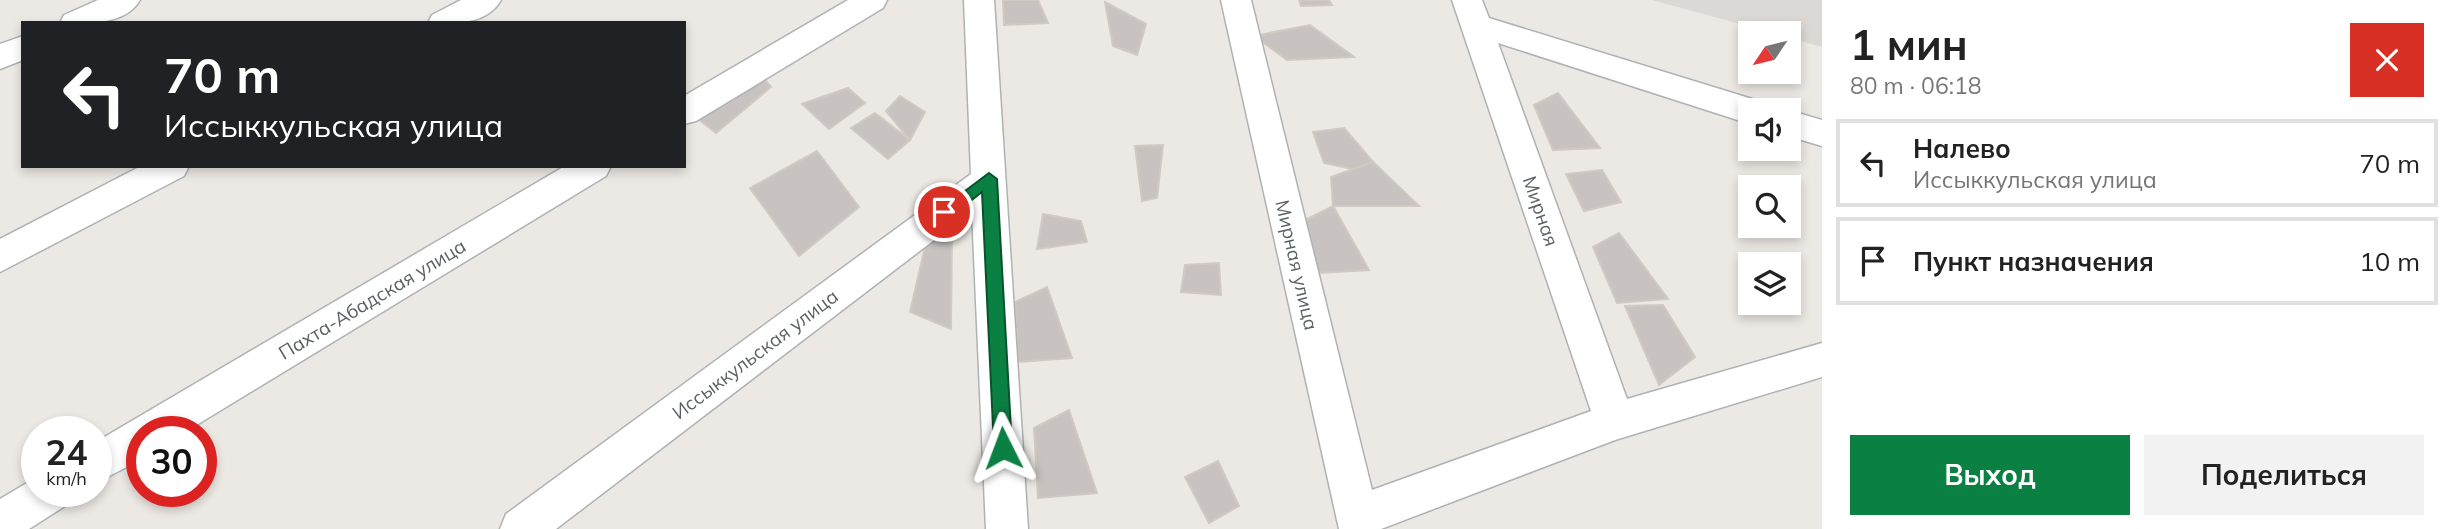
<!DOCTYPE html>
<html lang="ru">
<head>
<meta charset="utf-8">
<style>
	body { margin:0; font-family:Mulish,sans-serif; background:#f2f2f2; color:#222; height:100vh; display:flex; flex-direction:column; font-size:26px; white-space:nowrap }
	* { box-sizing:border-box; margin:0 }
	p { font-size:23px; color:#767676 }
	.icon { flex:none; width:38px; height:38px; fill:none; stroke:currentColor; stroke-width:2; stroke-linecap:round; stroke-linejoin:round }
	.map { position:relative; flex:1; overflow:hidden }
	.details { display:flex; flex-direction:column; background:#fff; width:630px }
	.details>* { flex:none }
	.hud { position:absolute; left:21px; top:21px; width:665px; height:147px; border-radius:0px; box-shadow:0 4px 10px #0003; background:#202124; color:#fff; overflow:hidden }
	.needle { width:46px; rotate:235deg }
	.tools { position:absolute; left:1738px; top:21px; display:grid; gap:14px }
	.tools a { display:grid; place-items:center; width:63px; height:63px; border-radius:0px; background:#fff; box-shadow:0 4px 10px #0003; font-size:35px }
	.speed { position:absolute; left:21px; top:416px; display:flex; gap:14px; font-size:35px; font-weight:700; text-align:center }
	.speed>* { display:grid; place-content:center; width:91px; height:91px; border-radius:50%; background:#fff; box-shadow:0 4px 10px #0003; line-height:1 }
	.speed small { font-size:18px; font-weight:400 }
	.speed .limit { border:10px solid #d22; background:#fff; color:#111 }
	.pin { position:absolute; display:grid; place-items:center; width:60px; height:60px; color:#fff; margin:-30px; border:4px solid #fff; border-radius:50%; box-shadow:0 2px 7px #0007 }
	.me { position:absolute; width:77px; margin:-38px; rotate:357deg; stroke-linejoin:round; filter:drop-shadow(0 0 5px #0008) }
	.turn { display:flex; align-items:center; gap:24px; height:147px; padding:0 28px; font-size:32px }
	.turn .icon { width:91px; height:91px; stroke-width:2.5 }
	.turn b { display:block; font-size:49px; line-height:60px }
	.round { display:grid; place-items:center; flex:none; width:74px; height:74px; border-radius:0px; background:#f2f2f2 }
	.head { display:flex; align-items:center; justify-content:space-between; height:119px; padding:0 28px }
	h1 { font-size:42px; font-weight:700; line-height:52px }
	.primary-button { display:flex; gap:14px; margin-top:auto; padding:14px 28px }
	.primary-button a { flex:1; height:80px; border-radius:0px; background:#0b8043; color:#fff; font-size:28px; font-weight:700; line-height:80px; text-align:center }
	.primary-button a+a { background:#f2f2f2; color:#222 }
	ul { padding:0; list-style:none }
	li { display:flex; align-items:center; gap:21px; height:88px; margin:0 14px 10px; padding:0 14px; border:4px solid #e0e0e0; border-radius:0px }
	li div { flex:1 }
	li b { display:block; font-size:26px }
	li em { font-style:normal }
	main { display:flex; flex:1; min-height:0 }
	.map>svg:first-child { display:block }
	.industrial { fill:#dbd8d6 }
	.building { fill:#c8c3c0; stroke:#d1c9c2; stroke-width:2 }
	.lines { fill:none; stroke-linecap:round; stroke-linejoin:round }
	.minor-casing { stroke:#afb2b4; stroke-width:3 }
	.minor { fill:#fff; fill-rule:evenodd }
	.route { fill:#0b8043; stroke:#07532c; stroke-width:2 }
	.labels { text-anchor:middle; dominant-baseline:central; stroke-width:6; stroke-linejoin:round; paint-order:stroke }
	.street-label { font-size:19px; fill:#5b6062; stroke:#fff }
</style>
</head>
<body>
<main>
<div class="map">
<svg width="1822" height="529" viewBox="0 0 1822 529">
	<rect width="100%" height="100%" fill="#ece8e3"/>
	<polygon class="industrial" points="1652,0 1822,0 1822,47 1789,38 1788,33 1773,33"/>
	<g class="building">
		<polygon points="1003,0 1038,0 1048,23 1004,25"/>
		<polygon points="1299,0 1329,0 1332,5 1301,6"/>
		<polygon points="1105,2 1146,24 1137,55 1113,46"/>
		<polygon points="1310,25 1354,57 1287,60 1254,36"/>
		<polygon points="755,68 771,87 716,133 693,115"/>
		<polygon points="848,88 865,103 829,129 802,104"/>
		<polygon points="1558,93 1600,148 1553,150 1534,105"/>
		<polygon points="900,96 925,112 910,140 886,111"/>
		<polygon points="875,113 910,140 888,159 851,128"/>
		<polygon points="1344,128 1373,162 1385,176 1324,163 1313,132"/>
		<polygon points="1163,145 1157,198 1142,201 1135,146"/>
		<polygon points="817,151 859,207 799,256 750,188"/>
		<polygon points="1373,162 1419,206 1333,206 1331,177"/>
		<polygon points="1602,170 1621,202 1584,211 1566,174"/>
		<polygon points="1333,206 1369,270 1318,273 1305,220"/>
		<polygon points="934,208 952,225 951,329 910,312"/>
		<polygon points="1043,214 1081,221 1087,242 1037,249"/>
		<polygon points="1619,233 1668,299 1617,303 1593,247"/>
		<polygon points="1219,263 1221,295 1181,292 1185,265"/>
		<polygon points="1047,287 1072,358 1018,362 1015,302"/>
		<polygon points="1663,305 1695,357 1659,385 1625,306"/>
		<polygon points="1069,410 1097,493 1038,498 1034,428"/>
		<polygon points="1218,461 1239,506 1209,523 1185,477"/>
	</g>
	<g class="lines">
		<g class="minor-casing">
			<g id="minor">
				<path d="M98 0H140C125 26 86 23 60 23L64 15Z"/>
				<path d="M461 0H501C486 26 453 23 428 23L432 15Z"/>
				<polygon points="848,0 887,0 883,8 696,121 684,124 684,96"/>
				<polygon points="964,0 994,0 1028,529 986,529 972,211 556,529 500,529 506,514 971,174"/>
				<polygon points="1221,0 1251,0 1372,490 1591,411 1452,0 1482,0 1489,18 1762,102 1766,110 1750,110 1750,124 1498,43 1627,399 1822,343 1822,377 1615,440 1381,529 1339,529"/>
				<polygon points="23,36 23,60 0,69 0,44"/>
				<polygon points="1788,110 1822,120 1822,146 1788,136"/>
				<polygon points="141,166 189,166 184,176 0,272 0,239"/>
				<polygon points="565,166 611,166 606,176 185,432 142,432 142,459 96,483 96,442"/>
				<polygon points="37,477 37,492 71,492 65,506 29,529 0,529 0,499"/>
			</g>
		</g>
		<use href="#minor" class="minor"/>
	</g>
	<polygon class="route" points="989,173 997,179 1012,448 1009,454 1003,457 996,454 994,448 982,192 950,217 939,217 937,212"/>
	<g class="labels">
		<g class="street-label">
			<text transform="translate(1541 211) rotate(71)">Мирная</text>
			<text transform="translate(1297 265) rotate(77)">Мирная улица</text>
			<text transform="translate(372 299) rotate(-31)">Пахта-Абадская улица</text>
			<text transform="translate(755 354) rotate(-37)">Иссыккульская улица</text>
		</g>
	</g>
</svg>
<div class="tools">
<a><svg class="needle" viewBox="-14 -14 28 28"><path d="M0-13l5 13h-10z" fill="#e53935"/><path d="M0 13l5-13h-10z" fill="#767676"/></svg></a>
<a><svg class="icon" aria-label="sound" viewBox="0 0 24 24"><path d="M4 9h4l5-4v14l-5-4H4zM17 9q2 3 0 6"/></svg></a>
<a><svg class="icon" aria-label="search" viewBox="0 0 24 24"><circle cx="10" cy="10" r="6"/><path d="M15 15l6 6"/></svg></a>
<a><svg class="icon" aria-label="layers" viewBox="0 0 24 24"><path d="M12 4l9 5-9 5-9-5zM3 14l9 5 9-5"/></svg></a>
</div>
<div class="speed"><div>24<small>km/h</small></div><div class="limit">30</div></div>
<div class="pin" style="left:944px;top:212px;background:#d93025"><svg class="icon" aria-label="arrive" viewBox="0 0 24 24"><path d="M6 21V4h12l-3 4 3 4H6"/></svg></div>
<svg class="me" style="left:1003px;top:448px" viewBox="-20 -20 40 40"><path d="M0-17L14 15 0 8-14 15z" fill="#0b8043" stroke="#fff" stroke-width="4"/></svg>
<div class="hud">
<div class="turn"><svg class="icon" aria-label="left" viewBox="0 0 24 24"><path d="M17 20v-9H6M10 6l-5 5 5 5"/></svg><div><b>70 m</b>Иссыккульская улица</div></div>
</div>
</div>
<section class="details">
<div class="head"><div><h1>1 мин</h1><p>80 m · 06:18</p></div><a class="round" style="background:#d93025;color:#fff"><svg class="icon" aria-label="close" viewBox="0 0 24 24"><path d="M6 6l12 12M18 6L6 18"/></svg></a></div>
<ul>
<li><svg class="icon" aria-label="left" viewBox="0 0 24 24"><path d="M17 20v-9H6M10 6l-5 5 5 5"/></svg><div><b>Налево</b><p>Иссыккульская улица</p></div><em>70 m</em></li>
<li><svg class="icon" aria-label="arrive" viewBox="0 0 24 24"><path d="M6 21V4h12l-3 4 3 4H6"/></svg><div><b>Пункт назначения</b></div><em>10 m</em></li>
</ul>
<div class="primary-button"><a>Выход</a><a>Поделиться</a></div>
</section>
</main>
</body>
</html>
